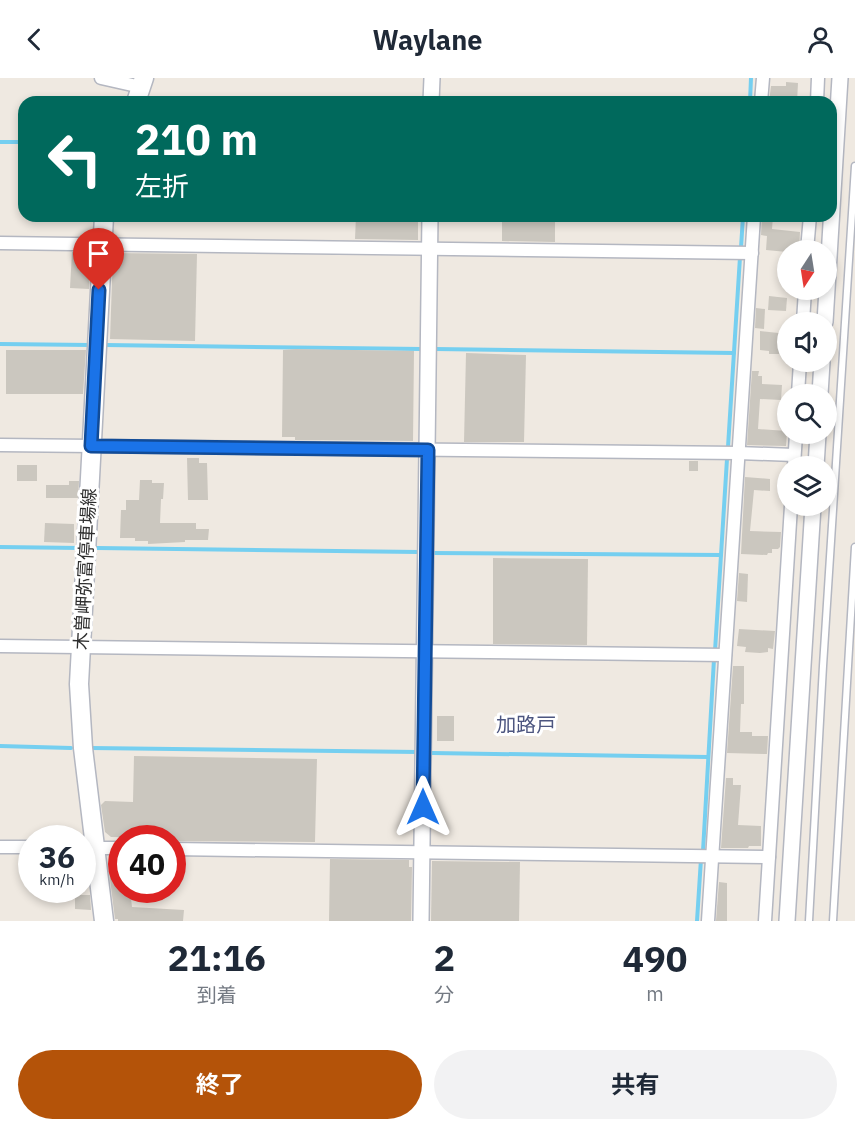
<!DOCTYPE html>
<html lang="ja">
<head>
<meta charset="utf-8">
<style>
	body { margin:0; font-family:"IBM Plex Sans","Noto Sans JP",sans-serif; background:#f2f2f3; color:#1f2937; height:100vh; display:flex; flex-direction:column; font-size:22px; white-space:nowrap }
	* { box-sizing:border-box; margin:0 }
	p { font-size:20px; color:#747a83 }
	.icon { flex:none; width:33px; height:33px; fill:none; stroke:currentColor; stroke-width:2; stroke-linecap:round; stroke-linejoin:round }
	.map { position:relative; height:843px; overflow:hidden }
	.details { display:flex; flex-direction:column; background:#fff; flex:1 }
	.details>* { flex:none }
	.banner { position:absolute; left:18px; top:18px; width:819px; height:126px; border-radius:18px; box-shadow:0 3px 9px #0003; background:#00695c; color:#fff; overflow:hidden }
	.needle { width:39px; rotate:192deg }
	.buttons { position:absolute; left:777px; top:162px; display:grid; gap:12px }
	.buttons a { display:grid; place-items:center; width:60px; height:60px; border-radius:50%; background:#fff; box-shadow:0 3px 9px #0003; font-size:30px }
	.speed { position:absolute; left:18px; top:747px; display:flex; gap:12px; font-size:30px; font-weight:700; text-align:center }
	.speed>* { display:grid; place-content:center; width:78px; height:78px; border-radius:50%; background:#fff; box-shadow:0 3px 9px #0003; line-height:1 }
	.speed small { font-size:15px; font-weight:400 }
	.speed .limit { border:9px solid #d22; background:#fff; color:#111 }
	.pin { position:absolute; display:grid; place-items:center; width:51px; height:51px; color:#fff; margin:-62px -26px; border-radius:50% 50% 50% 0; rotate:-45deg; box-shadow:0 0 6px #0007 }
	.pin .icon { rotate:45deg }
	.me { position:absolute; width:66px; margin:-33px; rotate:0deg; stroke-linejoin:round; filter:drop-shadow(0 0 4px #0008) }
	.turn { display:flex; align-items:center; gap:21px; height:126px; padding:0 18px; font-size:27px }
	.turn .icon { width:78px; height:78px; stroke-width:2.5 }
	.turn b { display:block; font-size:42px; line-height:51px }
	.eta { display:flex; justify-content:space-evenly; align-items:center; height:102px; text-align:center }
	.eta b { font-size:36px; font-weight:700; line-height:42px }
	.action { display:flex; gap:12px; margin-top:auto; padding:12px 18px }
	.action a { flex:1; height:69px; border-radius:36px; background:#b45309; color:#fff; font-size:24px; font-weight:700; line-height:69px; text-align:center }
	.action a+a { background:#f2f2f3; color:#1f2937 }
	header { display:flex; justify-content:space-between; align-items:center; height:78px; padding:0 18px; background:#fff; font-size:27px; font-weight:700 }
	.map>svg:first-child { display:block }
	.lines { fill:none; stroke-linecap:round; stroke-linejoin:round }
	.stream { stroke:#75cff0; stroke-width:4 }
	.building { fill:#cbc7bf }
	.service-casing { stroke:#b4b7c1; stroke-width:9 }
	.minor-casing { stroke:#b4b7c1; stroke-width:15 }
	.tertiary-casing { stroke:#b4b7c1; stroke-width:18 }
	.secondary-casing { stroke:#b4b7c1; stroke-width:21 }
	.service { stroke:#fff; stroke-width:6 }
	.minor { stroke:#fff; stroke-width:12 }
	.tertiary { stroke:#fff; stroke-width:15 }
	.secondary { stroke:#fff; stroke-width:18 }
	.route-casing { stroke:#114b97; stroke-width:15 }
	.route { stroke:#1a73e8; stroke-width:10 }
	.labels { text-anchor:middle; dominant-baseline:central; stroke-width:6; stroke-linejoin:round; paint-order:stroke }
	.street-label { font-size:18px; fill:#2e2e2e; stroke:#fff }
	.neighbourhood-label { font-size:20px; fill:#4d5680; stroke:#fff }
</style>
</head>
<body>
<header><svg class="icon" aria-label="back" viewBox="0 0 24 24"><path d="M15 5l-7 7 7 7"/></svg>Waylane<svg class="icon" aria-label="person" viewBox="0 0 24 24"><circle cx="12" cy="8" r="4"/><path d="M4 21q1-7 8-7t8 7"/></svg></header>
<div class="map">
<svg width="855" height="843" viewBox="0 0 855 843">
	<rect width="100%" height="100%" fill="#efe9e1"/>
	<g class="lines">
		<g class="stream">
			<polyline points="750,24 751,0"/>
			<polyline points="0,64 24,64"/>
			<polyline points="741,170 743,138"/>
			<polyline points="0,266 90,267"/>
			<polyline points="105,267 422,271"/>
			<polyline points="435,271 734,275"/>
			<polyline points="728,369 740,179"/>
			<polyline points="786,424 788,399"/>
			<polyline points="0,469 80,470"/>
			<polyline points="97,470 418,474"/>
			<polyline points="432,475 721,477"/>
			<polyline points="715,573 727,381"/>
			<polyline points="0,668 71,670"/>
			<polyline points="91,670 418,674"/>
			<polyline points="432,675 708,679"/>
			<polyline points="703,773 714,581"/>
			<polyline points="697,843 701,781"/>
		</g>
	</g>
	<g class="building">
		<polygon points="786,4 798,5 797,24 769,24 771,8 786,8"/>
		<polygon points="356,138 418,138 418,162 355,161"/>
		<polygon points="502,138 555,138 555,164 502,163"/>
		<polygon points="762,138 773,138 772,151 800,154 799,172 787,170 787,174 766,172 767,158 761,157"/>
		<polygon points="72,174 91,174 89,211 70,210"/>
		<polygon points="113,175 197,176 195,263 110,261"/>
		<polygon points="769,218 787,220 786,233 768,232"/>
		<polygon points="756,230 765,231 764,251 755,250"/>
		<polygon points="760,253 788,256 788,273 783,273 783,276 769,276 769,273 760,272"/>
		<polygon points="296,271 414,273 413,363 295,362 295,359 282,359 283,272"/>
		<polygon points="6,272 86,272 83,316 6,316"/>
		<polygon points="466,275 526,277 524,364 464,364"/>
		<polygon points="752,293 759,293 758,298 762,298 762,306 782,307 781,322 760,321 758,351 787,353 786,368 747,367"/>
		<polygon points="187,380 199,380 199,385 207,385 208,422 188,422"/>
		<rect x="689" y="383" width="9" height="10"/>
		<rect x="17" y="387" width="20" height="16"/>
		<polygon points="745,399 770,401 770,413 754,412 750,453 781,454 780,469 778,471 772,471 772,475 768,475 767,477 741,476"/>
		<polygon points="140,402 152,402 152,405 164,405 163,421 161,421 160,445 196,445 196,451 209,451 208,462 185,462 185,464 148,466 148,463 135,463 135,460 120,460 121,432 126,432 126,422 139,422"/>
		<polygon points="69,403 79,403 78,420 46,420 46,407 69,407"/>
		<polygon points="45,445 74,446 74,465 44,464"/>
		<polygon points="493,480 588,481 587,567 493,566"/>
		<polygon points="739,495 748,496 747,524 737,523"/>
		<polygon points="739,551 775,553 773,571 768,570 768,574 760,575 745,574 746,569 737,568"/>
		<polygon points="733,588 744,588 744,626 741,626 740,654 752,654 752,658 768,658 767,676 727,675"/>
		<rect x="437" y="638" width="17" height="25"/>
		<polygon points="134,678 317,681 315,764 172,763 172,760 111,759 105,754 101,727 105,723 133,724"/>
		<polygon points="726,700 733,700 733,707 741,707 738,747 761,748 761,768 749,768 748,770 721,770"/>
		<polygon points="330,781 409,782 409,789 412,789 411,843 329,843"/>
		<polygon points="432,783 520,784 519,843 431,843"/>
		<polygon points="122,792 122,812 130,812 132,829 184,832 183,843 118,843 118,841 115,841 109,793"/>
		<polygon points="719,804 727,805 727,843 716,843"/>
		<polygon points="75,817 90,817 91,832 75,831"/>
	</g>
	<g class="lines">
		<g class="service-casing">
			<g id="service">
				<polyline points="809,843 823,588 855,88"/>
				<polyline points="833,843 855,469"/>
			</g>
		</g>
		<g class="minor-casing">
			<g id="minor">
				<polyline points="101,0 141,9"/>
				<polyline points="761,24 763,0"/>
				<polyline points="817,24 818,0"/>
				<polyline points="0,165 752,175"/>
				<polyline points="807,172 810,138"/>
				<polyline points="803,244 805,212"/>
				<polyline points="798,316 800,284"/>
				<polyline points="0,367 738,375 794,377"/>
				<polyline points="794,388 796,356"/>
				<polyline points="0,568 725,577"/>
				<polyline points="0,769 32,769"/>
				<polyline points="82,770 122,770"/>
				<polyline points="172,771 769,779"/>
				<polyline points="708,843 754,138"/>
				<polyline points="765,843 791,428"/>
			</g>
		</g>
		<g class="tertiary-casing">
			<g id="tertiary">
				<polyline points="431,24 432,0"/>
				<polyline points="825,244 840,0"/>
				<polyline points="820,316 822,284"/>
				<polyline points="816,388 818,356"/>
				<polyline points="421,843 430,138"/>
				<polyline points="787,843 813,428"/>
			</g>
		</g>
		<g class="secondary-casing">
			<g id="secondary">
				<polyline points="136,24 144,0"/>
				<polyline points="104,138 79,606 83,670 104,843"/>
			</g>
		</g>
		<use href="#service" class="service"/>
		<use href="#minor" class="minor"/>
		<use href="#tertiary" class="tertiary"/>
		<use href="#secondary" class="secondary"/>
	</g>
	<g class="lines">
		<g class="route-casing">
			<polyline id="route" points="99,212 91,368 428,372 423,729"/>
		</g>
		<use href="#route" class="route"/>
	</g>
	<g class="labels">
		<g class="street-label">
			<text transform="translate(85 491) rotate(-87)">木曽岬弥富停車場線</text>
		</g>
		<g class="neighbourhood-label">
			<text x="526" y="646">加路戸</text>
		</g>
	</g>
</svg>
<div class="buttons">
<a><svg class="needle" viewBox="-14 -14 28 28"><path d="M0-13l5 13h-10z" fill="#e53935"/><path d="M0 13l5-13h-10z" fill="#747a83"/></svg></a>
<a><svg class="icon" aria-label="sound" viewBox="0 0 24 24"><path d="M4 9h4l5-4v14l-5-4H4zM17 9q2 3 0 6"/></svg></a>
<a><svg class="icon" aria-label="search" viewBox="0 0 24 24"><circle cx="10" cy="10" r="6"/><path d="M15 15l6 6"/></svg></a>
<a><svg class="icon" aria-label="layers" viewBox="0 0 24 24"><path d="M12 4l9 5-9 5-9-5zM3 14l9 5 9-5"/></svg></a>
</div>
<div class="speed"><div>36<small>km/h</small></div><div class="limit">40</div></div>
<div class="pin" style="left:99px;top:212px;background:#d93025"><svg class="icon" aria-label="arrive" viewBox="0 0 24 24"><path d="M6 21V4h12l-3 4 3 4H6"/></svg></div>
<svg class="me" style="left:423px;top:729px" viewBox="-20 -20 40 40"><path d="M0-17L14 15 0 8-14 15z" fill="#1a73e8" stroke="#fff" stroke-width="4"/></svg>
<div class="banner">
<div class="turn"><svg class="icon" aria-label="left" viewBox="0 0 24 24"><path d="M17 20v-9H6M10 6l-5 5 5 5"/></svg><div><b>210 m</b>左折</div></div>
</div>
</div>
<section class="details">
<div class="eta">
<div><b>21:16</b><p>到着</p></div>
<div><b>2</b><p>分</p></div>
<div><b>490</b><p>m</p></div>
</div>
<div class="action"><a>終了</a><a>共有</a></div>
</section>
</body>
</html>
